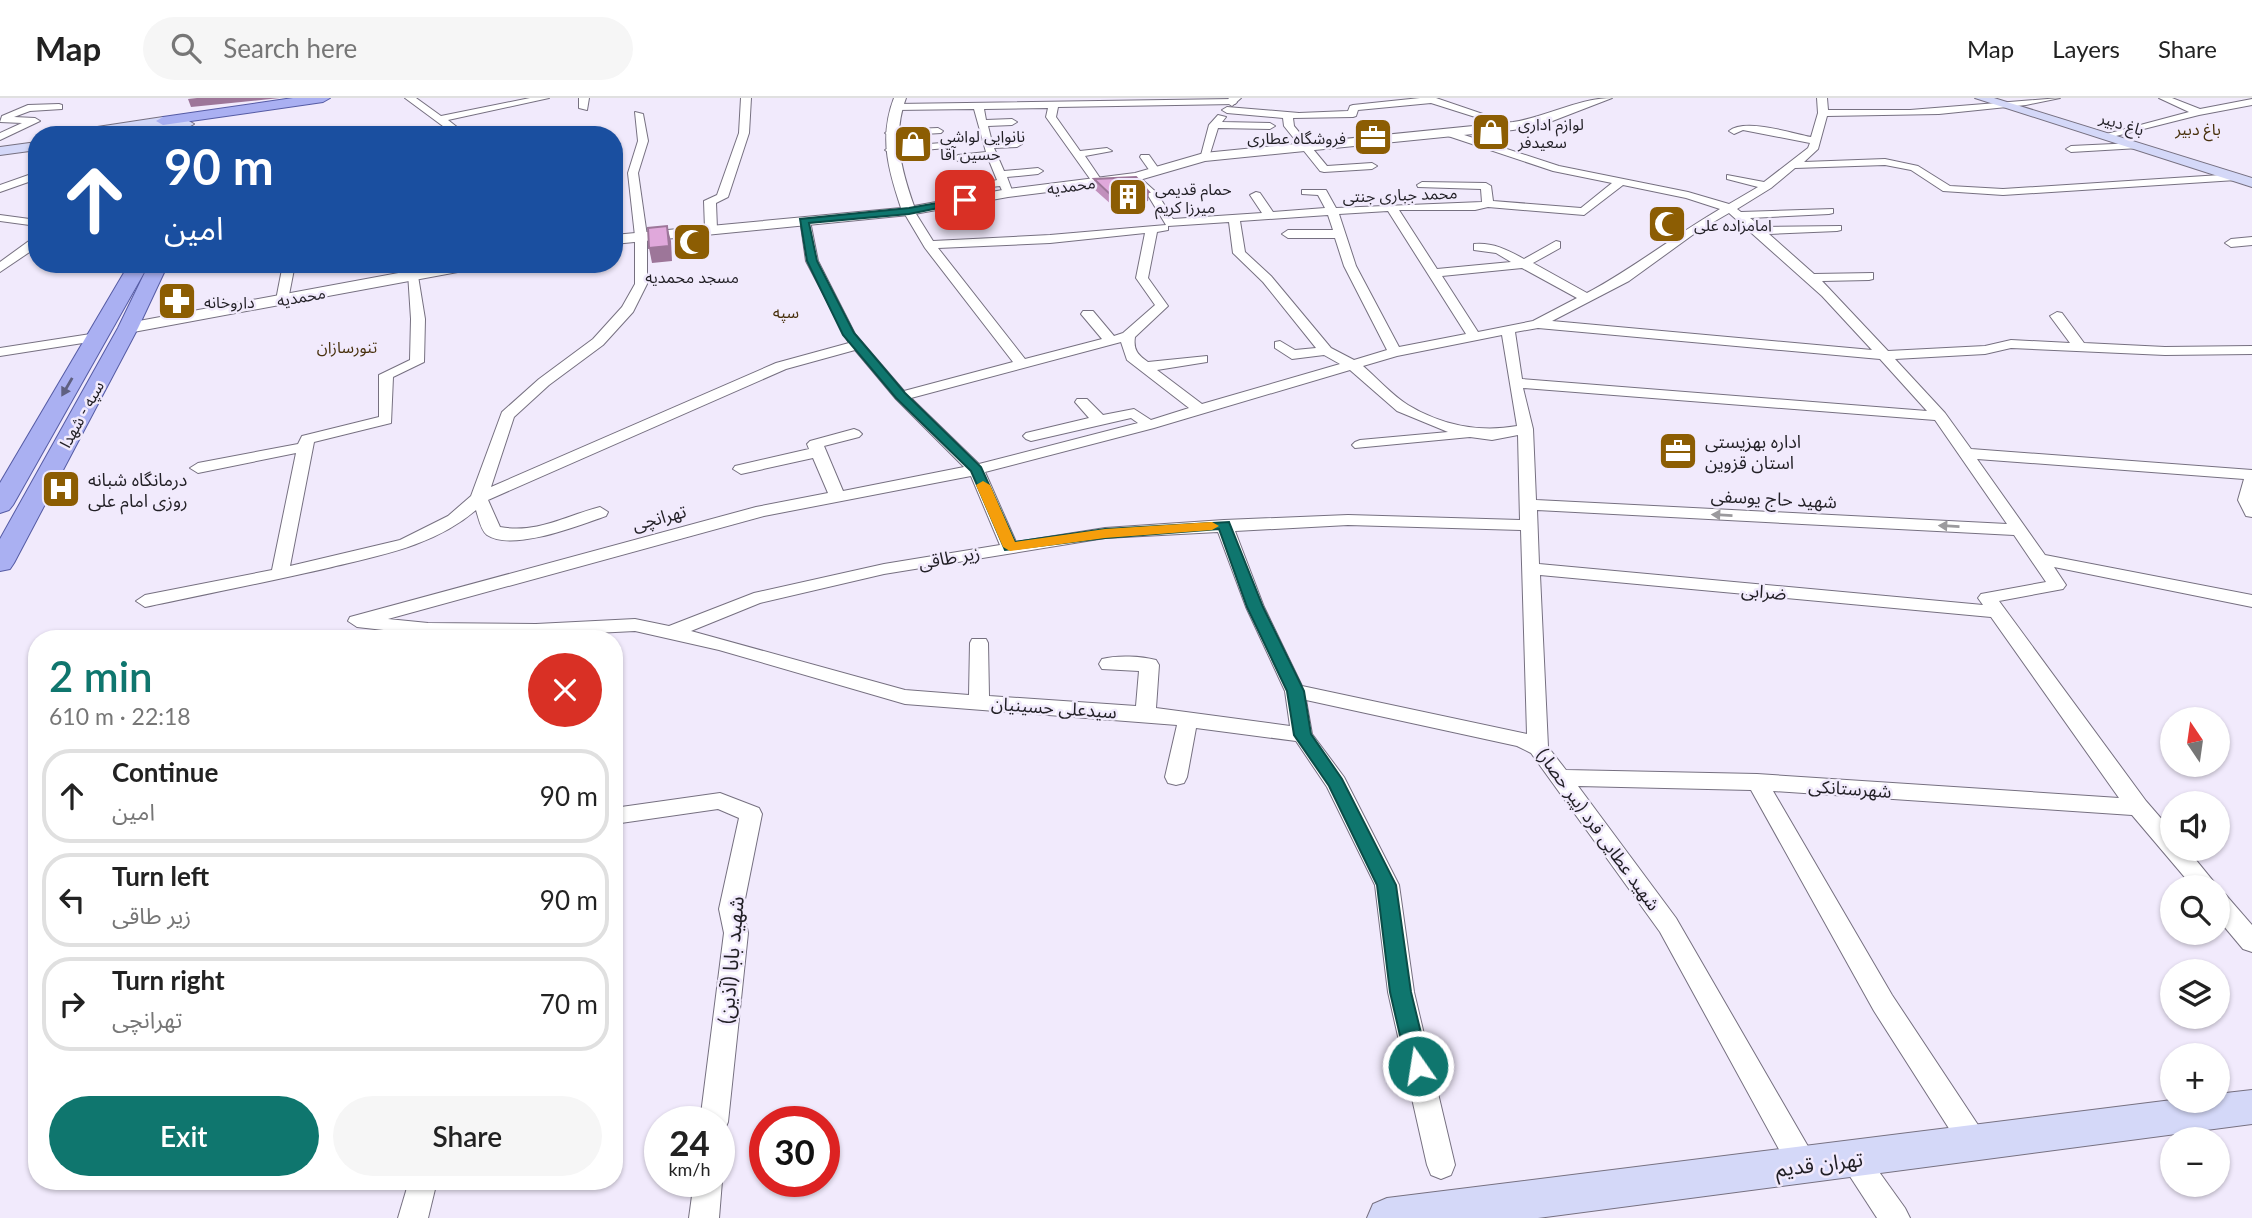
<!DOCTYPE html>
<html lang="en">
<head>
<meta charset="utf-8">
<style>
	body { margin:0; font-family:Lato,"Noto Sans Arabic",sans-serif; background:#f6f6f6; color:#222; height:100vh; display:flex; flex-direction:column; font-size:26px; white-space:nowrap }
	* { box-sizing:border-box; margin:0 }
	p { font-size:23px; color:#767676 }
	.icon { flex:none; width:38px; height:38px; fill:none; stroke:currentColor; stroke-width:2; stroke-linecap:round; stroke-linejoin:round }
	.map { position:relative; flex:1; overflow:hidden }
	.drawer { position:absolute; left:28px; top:532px; width:595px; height:560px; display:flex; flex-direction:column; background:#fff; border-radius:28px; box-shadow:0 2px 5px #0004 }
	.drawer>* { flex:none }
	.top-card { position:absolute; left:28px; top:28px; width:595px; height:147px; border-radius:28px; box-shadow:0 2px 5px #0004; background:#1a4fa0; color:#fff; overflow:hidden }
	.needle { width:46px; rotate:347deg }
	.controls { position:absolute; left:2160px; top:609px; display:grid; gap:14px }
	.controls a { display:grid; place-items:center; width:70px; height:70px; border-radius:50%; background:#fff; box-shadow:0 2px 5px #0004; font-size:35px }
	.speed { position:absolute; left:644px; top:1008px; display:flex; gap:14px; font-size:35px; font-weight:700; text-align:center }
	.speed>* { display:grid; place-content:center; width:91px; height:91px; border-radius:50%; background:#fff; box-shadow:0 2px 5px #0004; line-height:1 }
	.speed small { font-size:18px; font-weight:400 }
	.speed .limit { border:10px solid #d22; background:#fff; color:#111 }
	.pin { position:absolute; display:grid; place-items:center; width:60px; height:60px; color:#fff; margin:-30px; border-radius:14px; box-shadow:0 4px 10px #0006 }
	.me { position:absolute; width:77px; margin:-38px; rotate:347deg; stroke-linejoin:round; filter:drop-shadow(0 0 5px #0008) }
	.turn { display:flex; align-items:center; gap:24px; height:147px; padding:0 21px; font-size:32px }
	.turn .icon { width:91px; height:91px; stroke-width:2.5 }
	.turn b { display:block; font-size:49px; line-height:60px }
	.round { display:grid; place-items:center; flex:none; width:74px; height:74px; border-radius:37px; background:#f6f6f6 }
	.summary { display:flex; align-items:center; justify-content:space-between; height:119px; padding:0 21px }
	h1 { font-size:42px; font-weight:600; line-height:52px; color:#0f766e }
	.button { display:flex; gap:14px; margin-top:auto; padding:14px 21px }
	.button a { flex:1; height:80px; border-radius:42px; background:#0f766e; color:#fff; font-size:28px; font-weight:600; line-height:80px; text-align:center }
	.button a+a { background:#f6f6f6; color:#222 }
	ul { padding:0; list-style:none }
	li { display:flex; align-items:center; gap:21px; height:94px; margin:0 14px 10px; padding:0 7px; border:4px solid #e0e0e0; border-radius:28px }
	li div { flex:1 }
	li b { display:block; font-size:26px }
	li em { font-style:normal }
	header { display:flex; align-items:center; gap:42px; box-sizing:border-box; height:98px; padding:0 35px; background:#fff; border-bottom:2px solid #e0e0e0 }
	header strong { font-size:33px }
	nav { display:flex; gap:38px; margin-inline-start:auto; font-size:24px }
	.search { width:490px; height:63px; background:#f6f6f6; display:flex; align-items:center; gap:18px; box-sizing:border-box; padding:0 24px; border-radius:38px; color:#767676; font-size:26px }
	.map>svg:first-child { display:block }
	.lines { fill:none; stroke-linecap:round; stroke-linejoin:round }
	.minor-casing { stroke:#767080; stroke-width:2 }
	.tertiary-casing { stroke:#767080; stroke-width:2 }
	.secondary-casing { stroke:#767080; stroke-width:2 }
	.primary-casing { stroke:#555ba4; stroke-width:2 }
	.minor { fill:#fff; fill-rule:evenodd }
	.tertiary { fill:#fff; fill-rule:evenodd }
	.secondary { fill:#d4d8f8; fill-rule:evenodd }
	.primary { fill:#aab0f2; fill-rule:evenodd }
	.wall { fill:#c190bc }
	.shaded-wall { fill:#9d7699 }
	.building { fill:#e0a8db; stroke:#9d7699; stroke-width:2 }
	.oneway { fill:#5f6081 }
	.oneway2 { fill:#9b9a9d }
	.route { fill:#0f766e; stroke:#0a4d48; stroke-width:2 }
	.slow { fill:#f59e0b }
	.labels { text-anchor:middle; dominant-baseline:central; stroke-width:5; stroke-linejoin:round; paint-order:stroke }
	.far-poi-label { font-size:16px; fill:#211f25; stroke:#f1eafc; text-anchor:start }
	.far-street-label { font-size:16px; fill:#211f25; stroke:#f1eafc }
	.far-neighbourhood-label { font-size:16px; fill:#48310d; stroke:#f1eafc }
	.poi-label { font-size:18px; fill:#211f25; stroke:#f1eafc; text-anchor:start }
	.street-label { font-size:18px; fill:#211f25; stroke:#f1eafc }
	.near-street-label { font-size:21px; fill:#211f25; stroke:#f1eafc }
</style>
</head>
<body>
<header>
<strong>Map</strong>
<div class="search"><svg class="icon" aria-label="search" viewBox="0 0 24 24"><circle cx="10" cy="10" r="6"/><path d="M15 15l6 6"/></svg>Search here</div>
<nav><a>Map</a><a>Layers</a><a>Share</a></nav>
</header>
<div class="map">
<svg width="2252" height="1120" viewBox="0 0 2252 1120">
	<rect width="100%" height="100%" fill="#f1eafc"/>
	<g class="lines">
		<g class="minor-casing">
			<g id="minor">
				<polygon points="405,0 416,0 441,18 530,0 549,0 448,22 467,37 455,37"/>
				<polygon points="579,0 589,0 587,12 579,10"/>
				<polygon points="741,0 751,0 749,35 728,99 716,105 717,131 711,134 705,131 704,103 717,97 739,35"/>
				<polygon points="1420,0 1436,0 1518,28 1510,30 1431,5 1358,12 1356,18 1353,19 1293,20 1294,28 1327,68 1372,65 1377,68 1372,71 1324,74 1320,73 1284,28 1283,20 1227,15 1222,12 1227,9 1299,15 1348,13 1350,8 1353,7"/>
				<path d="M1817 0H1827L1828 12H1910L2060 0 2026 7 1939 16 1827 18 1818 51 1804 64 1885 61 1918 68 1950 88 2003 91 2236 76 2241 79 2236 82 2003 97 1943 93 1911 72 1885 67 1795 70 1771 90 1737 111 1741 114 1833 111V115L1829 116 1750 120 1762 129 1841 128V132L1837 133 1769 136 1814 176 1873 175V181L1869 182 1822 183 1888 253 1985 248 2011 242 2070 245 2050 218 2057 214 2062 215 2084 245 2165 249 2252 248V256L2165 257 2011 250 1985 256 1895 261 1945 315 1971 351 2252 372V419L2246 418 2238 402 2244 381 1977 361 2045 457 2252 497V509L2054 469 2066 487 2063 491 1999 503 2146 703 2172 733V751H2187L2218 789 2217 790 2193 789 2132 717 1773 693 1892 897 1984 1036 1988 1045 1984 1054 1974 1058 1964 1054 1874 913 1751 692 1578 688 1676 820 1813 1057 1817 1067 1813 1077 1803 1081 1793 1077 1660 834 1531 655 1517 648 1306 602 1312 636 1344 679 1399 787 1414 894 1455 1067 1451 1077 1441 1081 1431 1077 1427 1067 1388 894 1375 787 1327 689 1296 643 1196 630 1187 679 1184 685 1176 687 1168 685 1165 679 1177 627 905 606 719 552 635 533 536 538 428 537 357 529 348 523 350 519 756 409 828 395 813 360 741 376 733 371 735 368 809 351 807 346 810 343 854 331 859 333 862 336 859 339 824 348 843 393 964 369 896 301 855 252 786 271 488 402 500 429C537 436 565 418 600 409L608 414 606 418C580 427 513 454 487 437 481 433 478 418 476 412 434 448 381 457 328 470 268 484 206 496 145 509L136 503 145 497 272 472 296 355 198 375 190 370 198 365 298 346 302 338 379 319V277L410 262 411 221 408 175H416L418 178 425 221 424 264 393 279 391 325 314 344 290 468 400 442 448 418 471 398 502 314 539 281 593 241 622 209 635 186V138L628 75 638 43 635 14 643 16 648 43 638 75 647 138V186L633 214 603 247 549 287 514 319 491 389 776 265 849 245 806 163 800 121 810 123 818 163 855 236 904 293 1013 264 925 150 903 113 905 111H913L933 143 1050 137 1166 127 1149 99 1131 79 1136 76 1157 95 1173 121 1262 115 1250 97 1256 94 1260 95 1273 114 1325 110 1318 97 1302 96V92H1326L1336 110 1482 104 1481 91 1418 89 1417 87 1422 84 1486 85 1491 88 1493 103 1581 110 1612 85 1553 73 1448 38 1447 36 1452 33 1559 68 1688 94 1729 106 1758 89 1727 81V77L1764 84 1808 50 1810 45 1743 32 1734 36 1729 33C1745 20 1791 35 1811 39L1818 15ZM1623 87 1686 100 1720 111C1675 137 1634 170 1587 195L1533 165 1560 150V144L1556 143 1524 161C1508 152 1492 144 1474 146V152L1496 155 1511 164 1437 171 1399 112H1475L1488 109 1584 117ZM1388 113 1466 236 1399 249 1356 168 1339 116ZM1729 115 1822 198 1872 252 1552 223 1629 183 1698 133ZM1328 117 1333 132H1288L1282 136 1288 140H1335L1344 168 1387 252 1354 262 1331 250 1271 178 1245 154 1240 123ZM1229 124 1233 155 1263 184 1316 250 1295 252 1280 243 1275 244V250L1292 261 1324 257 1340 266 1202 306 1157 272 1207 264V258L1148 264C1138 257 1133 252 1135 239L1168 208 1148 180 1157 134 1168 132V128ZM1145 135 1136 180 1155 207 1123 235 1114 238 1093 213H1083L1081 216 1102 241 1025 261 938 150 1050 145ZM1522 170 1577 200 1533 223 1478 234 1442 178ZM1538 230 1880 261 1927 313 1522 281 1515 234ZM1502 237 1517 328C1479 335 1441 327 1408 307 1392 297 1377 280 1363 268L1397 258ZM1121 244 1127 262 1189 310 1151 322 1134 311 1103 317 1087 301H1077L1075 304 1089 320 1026 335 1023 338 1026 341 1031 343 1131 320 1138 325 979 366 911 300ZM1350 272 1397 313 1448 334 1360 342 1355 344 1352 347 1355 350 1470 339 1492 342 1518 337 1520 422 1348 417 1224 422 1105 430 1016 444 985 374 1154 330ZM1523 290 1935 322 2007 426 1536 402 1533 331ZM971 378 1000 447 884 466 754 495 669 528 635 521 536 526 428 525 388 521 764 418ZM1537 412 2014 437 2046 484 1981 496 1978 500 1983 507 1539 466ZM1348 427 1521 432 1527 636 1302 588 1264 509 1235 433ZM1218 434 1246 509 1285 593 1290 628 1156 610 1159 567 1156 562C1141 558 1117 557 1102 561L1099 566 1102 571 1139 573 1136 608 989 598 988 545 986 541H972L970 545 969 597 905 592 691 533 760 505 884 476 1105 440ZM1540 477 1991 519 2119 700 1757 676 1566 672 1548 649Z"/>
				<polygon points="2159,0 2172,0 2200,11 2252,1 2252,7 2199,17 2104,41 2099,38 2189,14"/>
				<polygon points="1232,1 1237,4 1235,6 1058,9 1056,19 1080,53 1107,50 1112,53 1085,58 1102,83 1097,86 1093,85 1046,19 1048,10 984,11 986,22 1012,21 1017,24 1012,27 988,28 992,44 1017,43 1022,46 1017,49 994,50 1004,73 1038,70 1043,73 1038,76 1007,79 1013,95 1008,98 1004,97 1000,88 982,90 977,87 997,82 988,60 958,63 953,60 958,57 986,54 974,11 896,12 891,9 896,6"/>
				<polygon points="59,6 62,7 62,11 30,13 14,19 35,20 40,23 0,42 0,35 22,25 0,24 2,18 28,7"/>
				<polygon points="1218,17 1226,19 1222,24 1270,25 1275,28 1270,31 1218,30 1209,59 1200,61 1209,27"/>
				<polygon points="938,30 943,33 941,35 890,38 885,35 890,32"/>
				<polygon points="122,33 126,37 116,37"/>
				<polygon points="942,45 946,46 946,50 890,55 885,52 890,49"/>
				<polygon points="2135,45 2140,48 2139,50 2071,54 2066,51 2071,48"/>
				<polygon points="1141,57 1149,57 1161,74 1160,76 1152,76 1140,59"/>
				<polygon points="37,74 37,81 0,94 0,87"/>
				<polygon points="0,117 37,122 37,128 0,123"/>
				<polygon points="2252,139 2252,147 2231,149 2225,145 2231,141"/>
				<polygon points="33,140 37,140 37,149 0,174 0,164"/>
				<polygon points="283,166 295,166 288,202 282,206 276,202"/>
				<polygon points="97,235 102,236 102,242 0,258 0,250"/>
				<polygon points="720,695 759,710 762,716 743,811 748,835 728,1024 724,1033 719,1035 719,1024 700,1024 724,835 719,811 739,720 718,711 614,726 614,710"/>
				<polygon points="2217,794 2225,796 2252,827 2252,854 2243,851 2217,820"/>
				<polygon points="1852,1046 1862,1050 1905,1110 1910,1120 1877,1120 1838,1060 1842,1050"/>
				<polygon points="719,1076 722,1083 719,1120 689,1120 694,1083 719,1083"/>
				<polygon points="409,1083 437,1083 428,1120 398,1120"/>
			</g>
		</g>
		<g class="tertiary-casing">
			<g id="tertiary">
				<path d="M894 0H906C892 38 901 71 914 108L1008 91 1135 75 1204 55 1513 24C1547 19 1578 0 1612 0L1542 27 1513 32 1205 63 1136 83 1008 99 909 117 614 146V137L901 110C888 71 879 39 894 0Z"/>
				<polygon points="1229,0 1241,0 1232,8 1226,4"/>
				<polygon points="447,166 482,166 474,171 128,235 119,230 128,225"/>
			</g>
		</g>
		<g class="secondary-casing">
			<g id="secondary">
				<polygon points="1975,0 1994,0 2252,80 2252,89"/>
				<polygon points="163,19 168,20 168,25 187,22 194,26 187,30 147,36 142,35 141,30 99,37 64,37 71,33"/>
				<polygon points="37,44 37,52 0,57 0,49"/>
				<polygon points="2252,992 2252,1026 1538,1120 1367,1120 1373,1106 1387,1100 2172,1002 2217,1003 2217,996"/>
			</g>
		</g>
		<g class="primary-casing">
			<g id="primary">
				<polygon points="293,0 330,0 323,4 163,27 156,23 163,19"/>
				<polygon points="149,166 168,166 138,230 14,465 10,471 0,473 0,441 118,230"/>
				<polygon points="135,167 145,173 13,407 9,412 0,415 0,385 125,173"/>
			</g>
		</g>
		<use href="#minor" class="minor"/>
		<use href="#tertiary" class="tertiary"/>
		<use href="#secondary" class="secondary"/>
		<use href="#primary" class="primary"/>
	</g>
	<polygon class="wall" points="1094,81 1148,103 1113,108 1094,91"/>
	<g class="shaded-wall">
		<polygon points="197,0 280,0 191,9 188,1"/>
		<polygon points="1149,94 1148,103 1113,108 1113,99"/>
		<polygon points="667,128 671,143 672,163 652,165 649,150"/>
	</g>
	<g class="building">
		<polygon points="1136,79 1149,94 1113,99 1094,81"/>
		<polygon points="667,128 669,148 649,150 648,130"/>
	</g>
	<defs><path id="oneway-solid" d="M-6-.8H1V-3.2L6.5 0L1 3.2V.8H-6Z" transform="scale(1.75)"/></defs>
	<use class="oneway" href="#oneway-solid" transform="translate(67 289) rotate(120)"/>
	<g class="oneway2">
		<use href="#oneway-solid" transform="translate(1722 417) rotate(-177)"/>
		<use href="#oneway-solid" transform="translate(1949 428) rotate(-177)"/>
	</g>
	<polygon class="route" points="965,100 970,102 968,104 909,116 809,125 817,163 854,235 905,295 981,369 1015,444 1105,431 1229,424 1263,509 1304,593 1311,636 1342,681 1396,787 1411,894 1429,968 1426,975 1418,978 1410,975 1407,968 1390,894 1377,787 1329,688 1294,637 1287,593 1247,509 1219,431 1105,440 1005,452 971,373 896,300 843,237 807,163 800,121 909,110"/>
	<polygon class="slow" points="983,383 990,387 1015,444 1105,431 1212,424 1219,428 1212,432 1105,440 1010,453 1003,449 976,387"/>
	<defs>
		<g id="shop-square" transform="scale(2.0125)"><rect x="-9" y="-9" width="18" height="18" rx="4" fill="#8c5d03" stroke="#f1eafc"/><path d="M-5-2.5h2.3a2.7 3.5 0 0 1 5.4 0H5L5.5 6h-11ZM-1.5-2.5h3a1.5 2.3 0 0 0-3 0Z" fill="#fff"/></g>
		<g id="office-square" transform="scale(2.0125)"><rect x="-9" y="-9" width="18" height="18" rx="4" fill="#8c5d03" stroke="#f1eafc"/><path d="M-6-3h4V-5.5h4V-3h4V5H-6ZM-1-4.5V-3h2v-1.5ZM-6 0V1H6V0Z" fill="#fff"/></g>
		<g id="building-square" transform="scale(2.0125)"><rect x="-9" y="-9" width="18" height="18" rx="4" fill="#8c5d03" stroke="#f1eafc"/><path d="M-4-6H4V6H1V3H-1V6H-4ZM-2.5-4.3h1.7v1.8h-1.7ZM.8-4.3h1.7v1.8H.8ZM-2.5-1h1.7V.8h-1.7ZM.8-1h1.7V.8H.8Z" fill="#fff"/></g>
		<g id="mosque-square" transform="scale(2.0125)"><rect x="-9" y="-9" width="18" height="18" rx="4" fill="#8c5d03" stroke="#f1eafc"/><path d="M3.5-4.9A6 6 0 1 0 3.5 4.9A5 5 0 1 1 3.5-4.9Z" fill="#fff"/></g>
		<g id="pharmacy-square" transform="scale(2.0125)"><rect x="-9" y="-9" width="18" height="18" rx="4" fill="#8c5d03" stroke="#f1eafc"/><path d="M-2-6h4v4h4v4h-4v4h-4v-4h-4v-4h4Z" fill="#fff"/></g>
		<g id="hospital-square" transform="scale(2.0125)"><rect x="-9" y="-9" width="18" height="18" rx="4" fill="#8c5d03" stroke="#f1eafc"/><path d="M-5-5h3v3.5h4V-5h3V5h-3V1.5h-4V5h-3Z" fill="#fff"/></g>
	</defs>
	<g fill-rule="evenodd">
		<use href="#shop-square" x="1491" y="34"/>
		<use href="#office-square" x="1373" y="39"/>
		<use href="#shop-square" x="913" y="46"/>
		<use href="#building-square" x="1128" y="99"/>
		<use href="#mosque-square" x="1667" y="126"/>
		<use href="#mosque-square" x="692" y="144"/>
		<use href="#pharmacy-square" x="177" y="203"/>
		<use href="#office-square" x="1678" y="353"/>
		<use href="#hospital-square" x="61" y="391"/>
	</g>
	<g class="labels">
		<g class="far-poi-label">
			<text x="1518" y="25">لوازم ادارى<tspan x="1518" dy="18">سعيدفر</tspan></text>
			<text x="940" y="37">نانوایی لواشی<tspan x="940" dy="18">حسین آقا</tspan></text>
			<text x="1346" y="39" text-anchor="end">فروشگاه عطاری</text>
			<text x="1155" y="90">حمام قدیمی<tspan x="1155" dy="18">میرزا کریم</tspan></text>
			<text x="1694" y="126">امامزاده علی</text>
			<text x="692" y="178" text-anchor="middle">مسجد محمدیه</text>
			<text x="204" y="203">داروخانه</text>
		</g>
		<g class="far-street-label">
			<text transform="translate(2122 25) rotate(17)">باغ دبیر</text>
			<text transform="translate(1071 87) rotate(-8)">محمدیه</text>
			<text transform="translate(1400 96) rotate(-2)">محمد جباری جنتی</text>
			<text transform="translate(301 198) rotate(-10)">محمدیه</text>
			<text transform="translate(81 316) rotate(-61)">سپه - شهدا</text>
		</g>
		<g class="far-neighbourhood-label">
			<text x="2198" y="30">باغ دبیر</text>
			<text x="786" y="213">سپه</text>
			<text x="347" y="248">تنورسازان</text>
		</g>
		<g class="poi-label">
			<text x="1705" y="343">اداره بهزیستی<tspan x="1705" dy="21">استان قزوین</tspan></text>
			<text x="88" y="381">درمانگاه شبانه<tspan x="88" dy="21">روزی امام علی</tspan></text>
		</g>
		<g class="street-label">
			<text transform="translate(1774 400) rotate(3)">شهید حاج یوسفی</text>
			<text transform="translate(659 419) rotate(-15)">تهرانچی</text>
			<text transform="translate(949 459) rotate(-10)">زیر طاقی</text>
			<text transform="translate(1764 493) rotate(5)">ضرابی</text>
			<text transform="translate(1054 609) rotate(4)">سیدعلی حسینیان</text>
			<text transform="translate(1850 690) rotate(4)">شهرستانکی</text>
			<text transform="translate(1599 731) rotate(54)">شهید عطایی فرد (پیر حصار)</text>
		</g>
		<g class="near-street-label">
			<text transform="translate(730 862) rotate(-85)">شهید بابا (آذین)</text>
			<text transform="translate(1819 1065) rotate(-7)">تهران قدیم</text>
		</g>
	</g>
</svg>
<div class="controls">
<a><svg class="needle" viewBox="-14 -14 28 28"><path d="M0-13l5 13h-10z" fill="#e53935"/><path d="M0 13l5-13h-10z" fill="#767676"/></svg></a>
<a><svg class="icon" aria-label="sound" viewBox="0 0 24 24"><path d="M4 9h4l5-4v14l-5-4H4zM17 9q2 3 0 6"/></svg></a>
<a><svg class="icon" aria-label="search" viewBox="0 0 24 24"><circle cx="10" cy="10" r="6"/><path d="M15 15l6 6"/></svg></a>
<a><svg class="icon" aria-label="layers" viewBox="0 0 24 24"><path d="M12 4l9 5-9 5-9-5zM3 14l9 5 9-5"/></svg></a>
<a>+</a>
<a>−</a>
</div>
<div class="speed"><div>24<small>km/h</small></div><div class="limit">30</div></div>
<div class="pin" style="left:965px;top:102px;background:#d93025"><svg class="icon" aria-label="arrive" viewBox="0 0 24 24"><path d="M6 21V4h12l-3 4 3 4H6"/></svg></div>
<svg class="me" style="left:1418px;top:968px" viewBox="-20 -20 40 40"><circle r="17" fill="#0f766e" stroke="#fff" stroke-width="3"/><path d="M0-11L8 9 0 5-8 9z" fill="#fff"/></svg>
<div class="top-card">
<div class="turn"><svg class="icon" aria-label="ahead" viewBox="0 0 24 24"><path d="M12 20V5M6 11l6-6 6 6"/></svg><div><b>90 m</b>امین</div></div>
</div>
<section class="drawer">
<div class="summary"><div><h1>2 min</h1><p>610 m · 22:18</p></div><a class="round" style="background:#d93025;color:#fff"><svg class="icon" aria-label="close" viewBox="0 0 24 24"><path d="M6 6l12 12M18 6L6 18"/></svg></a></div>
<ul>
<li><svg class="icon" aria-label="ahead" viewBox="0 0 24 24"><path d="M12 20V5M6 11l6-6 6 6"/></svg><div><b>Continue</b><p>امین</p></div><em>90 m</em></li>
<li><svg class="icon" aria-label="left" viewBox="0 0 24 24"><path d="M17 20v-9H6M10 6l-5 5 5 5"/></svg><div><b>Turn left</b><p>زیر طاقی</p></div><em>90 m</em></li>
<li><svg class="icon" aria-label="right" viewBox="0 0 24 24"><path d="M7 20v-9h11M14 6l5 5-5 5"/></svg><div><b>Turn right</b><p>تهرانچی</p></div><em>70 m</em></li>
</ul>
<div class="button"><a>Exit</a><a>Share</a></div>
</section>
</div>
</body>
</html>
